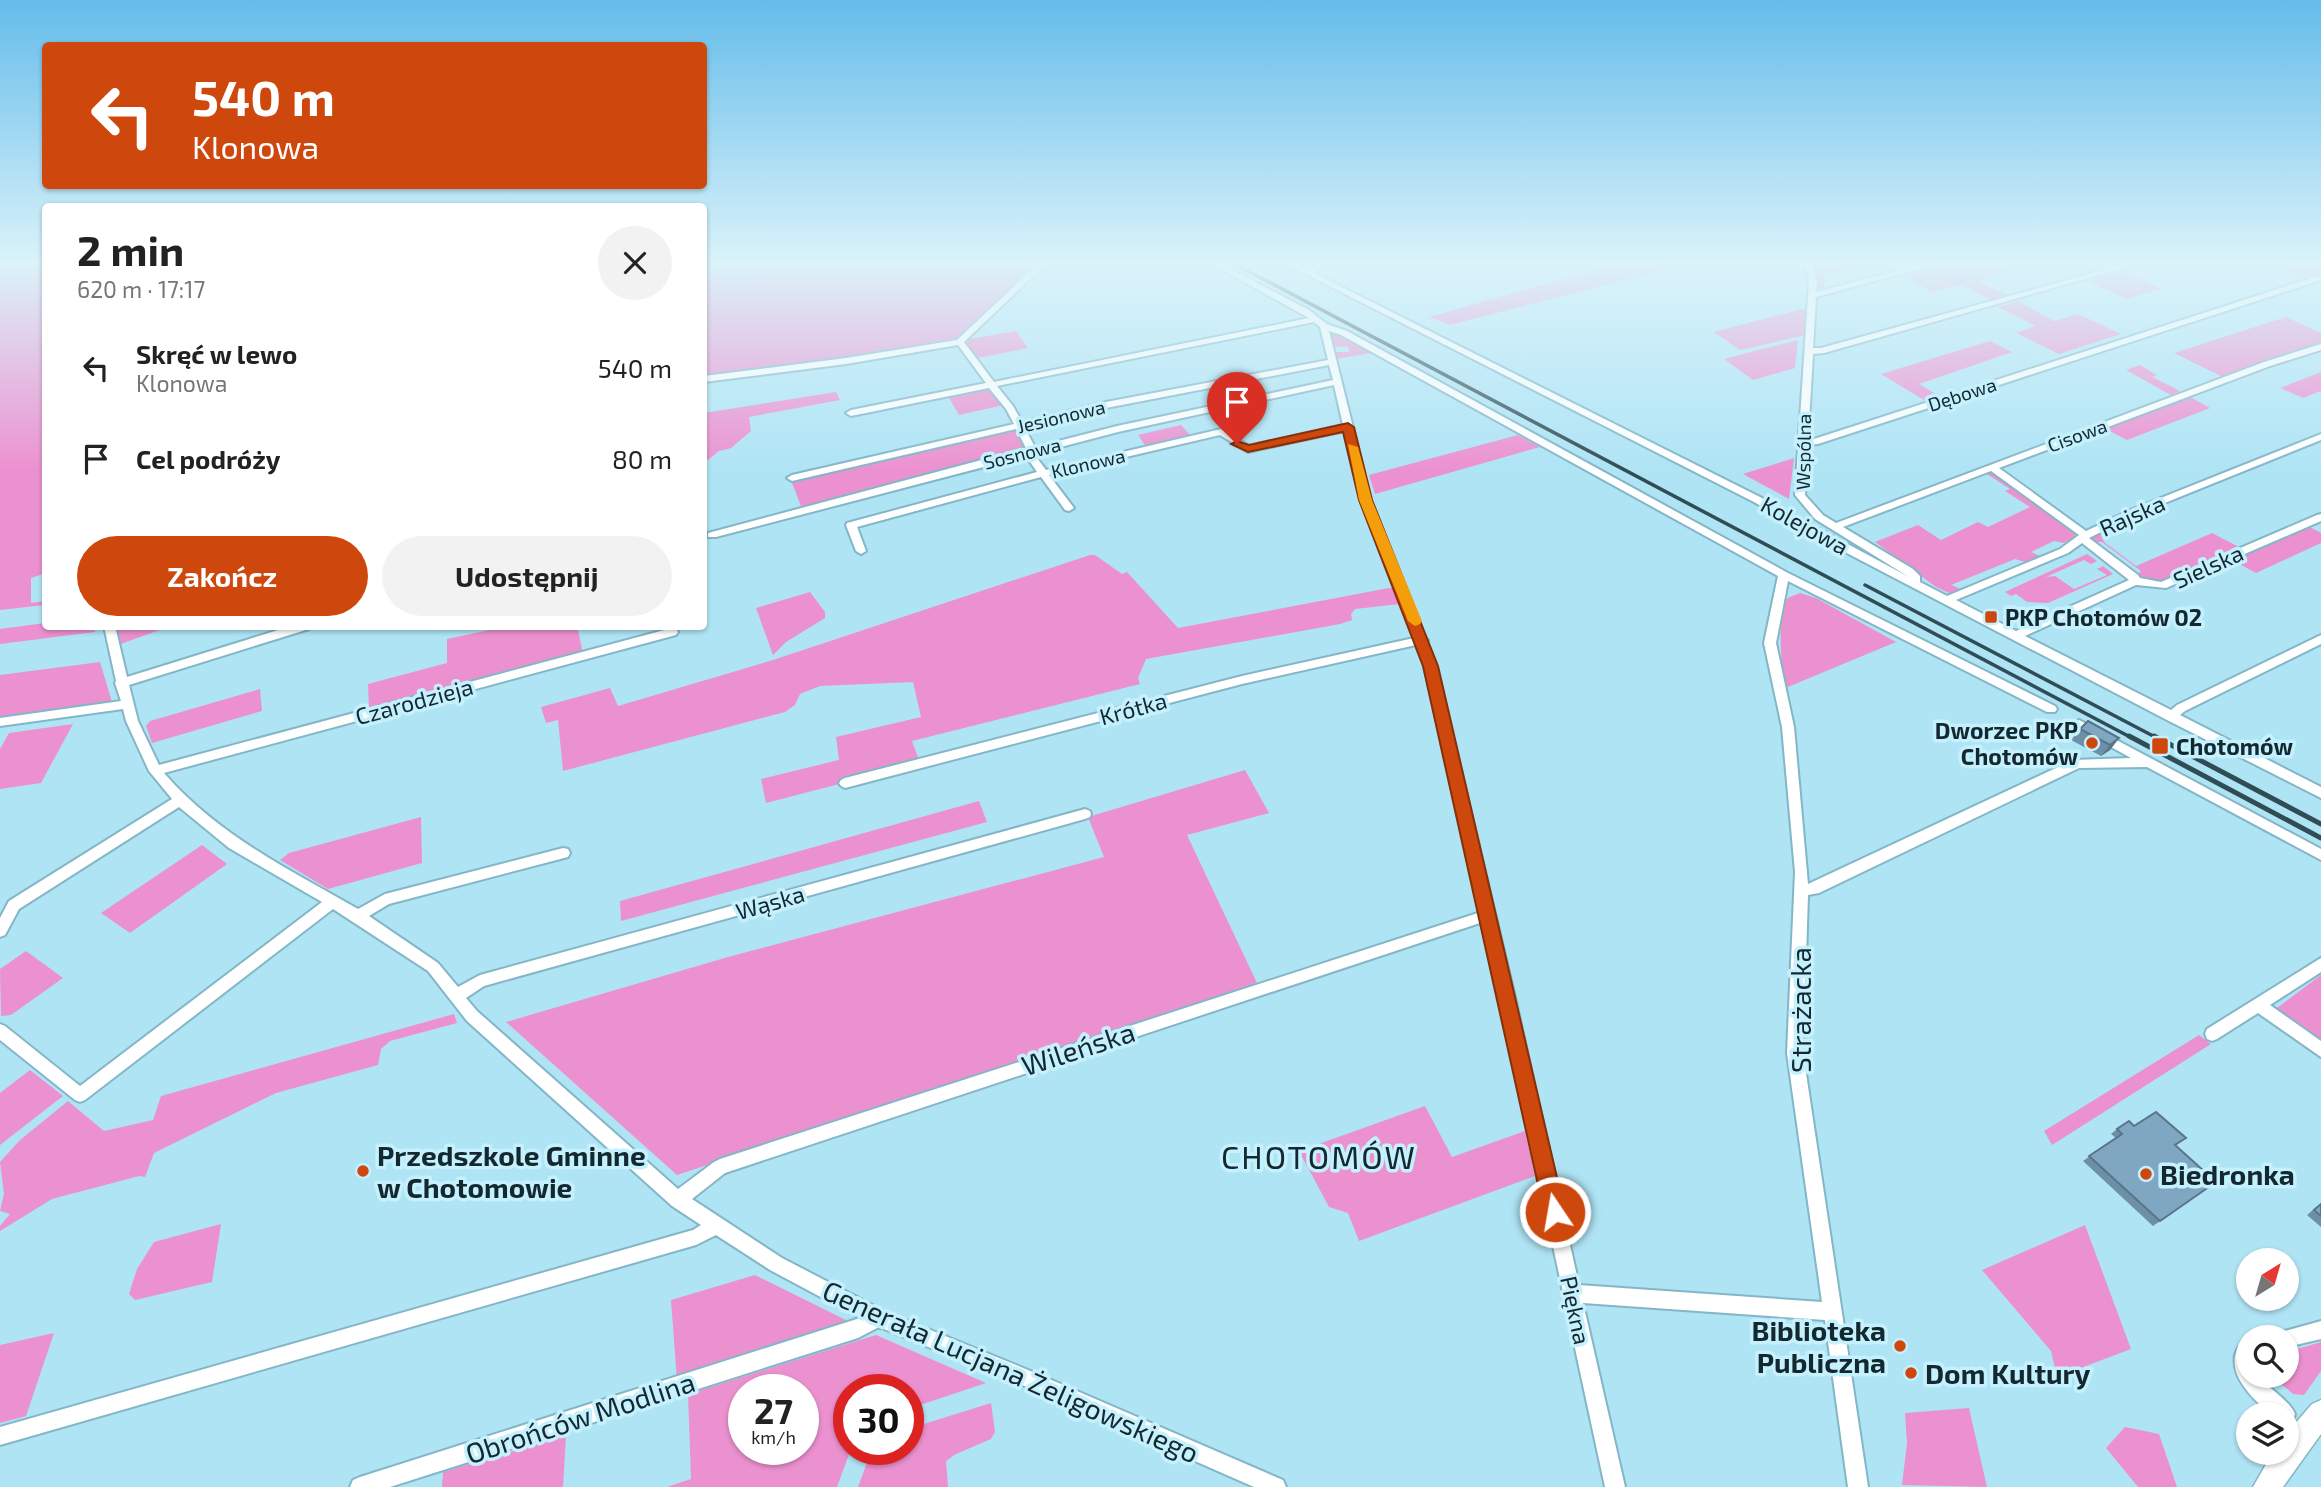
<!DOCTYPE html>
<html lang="pl">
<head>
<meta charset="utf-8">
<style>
	body { margin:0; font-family:"Exo 2",sans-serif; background:#f2f2f2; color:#222; height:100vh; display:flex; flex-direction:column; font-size:26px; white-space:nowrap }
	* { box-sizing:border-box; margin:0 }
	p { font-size:23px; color:#767676 }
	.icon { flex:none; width:38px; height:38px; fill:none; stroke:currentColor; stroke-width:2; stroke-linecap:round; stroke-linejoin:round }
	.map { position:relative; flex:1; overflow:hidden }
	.side { position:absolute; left:42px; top:203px; width:665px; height:427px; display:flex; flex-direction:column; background:#fff; border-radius:7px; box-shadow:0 2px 5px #0004 }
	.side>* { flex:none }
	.banner { position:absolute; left:42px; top:42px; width:665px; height:147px; border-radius:7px; box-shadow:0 2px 5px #0004; background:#ce480e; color:#fff; overflow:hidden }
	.needle { width:46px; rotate:37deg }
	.tools { position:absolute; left:2236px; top:1248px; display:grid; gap:14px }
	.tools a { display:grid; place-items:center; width:63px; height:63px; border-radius:50%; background:#fff; box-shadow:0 2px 5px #0004; font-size:35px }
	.speed { position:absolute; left:728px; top:1374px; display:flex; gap:14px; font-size:35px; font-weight:700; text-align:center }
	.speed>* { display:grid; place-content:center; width:91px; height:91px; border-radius:50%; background:#fff; box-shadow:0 2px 5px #0004; line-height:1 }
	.speed small { font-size:18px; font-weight:400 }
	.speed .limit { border:10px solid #d22; background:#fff; color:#111 }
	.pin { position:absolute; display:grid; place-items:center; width:60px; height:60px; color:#fff; margin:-72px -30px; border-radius:50% 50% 50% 0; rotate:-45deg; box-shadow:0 0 7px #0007 }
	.pin .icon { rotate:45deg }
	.me { position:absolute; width:77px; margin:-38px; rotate:348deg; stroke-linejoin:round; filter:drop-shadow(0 0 5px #0008) }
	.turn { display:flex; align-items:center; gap:24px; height:147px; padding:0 35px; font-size:32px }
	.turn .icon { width:91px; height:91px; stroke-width:2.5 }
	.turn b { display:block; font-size:49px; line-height:60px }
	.round { display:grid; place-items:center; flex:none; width:74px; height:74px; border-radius:37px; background:#f2f2f2 }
	.headline { display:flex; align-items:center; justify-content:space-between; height:119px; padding:0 35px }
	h1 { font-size:42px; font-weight:700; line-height:52px }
	.button { display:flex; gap:14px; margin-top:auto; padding:14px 35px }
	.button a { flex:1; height:80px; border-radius:42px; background:#ce480e; color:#fff; font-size:28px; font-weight:700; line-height:80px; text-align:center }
	.button a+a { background:#f2f2f2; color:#222 }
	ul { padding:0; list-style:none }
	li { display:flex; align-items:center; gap:21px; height:91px; padding:0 35px }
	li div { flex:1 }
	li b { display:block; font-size:26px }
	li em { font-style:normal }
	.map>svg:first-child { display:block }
	.green { fill:#ec91d0; fill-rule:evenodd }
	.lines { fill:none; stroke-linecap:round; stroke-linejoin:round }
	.street-casing { stroke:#83b6c6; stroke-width:4 }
	.secondary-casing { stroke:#83b6c6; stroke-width:3 }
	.street { fill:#fff; fill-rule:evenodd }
	.secondary { fill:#fff; fill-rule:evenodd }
	.rail-far1 { stroke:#304c54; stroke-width:3.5 }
	.rail { stroke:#304c54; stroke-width:5 }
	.wall { fill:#6d90a7 }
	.shaded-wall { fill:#597588 }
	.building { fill:#7fa7c2; stroke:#597588; stroke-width:2 }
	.route { fill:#ce480e; stroke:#862f09; stroke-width:2 }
	.slow { fill:#f59e0b }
	.poi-dot { fill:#ce480e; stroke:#c5f0fd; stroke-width:2.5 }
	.labels { text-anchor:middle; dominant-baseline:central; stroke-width:7; stroke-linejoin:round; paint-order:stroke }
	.far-street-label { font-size:19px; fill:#13282f; stroke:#c5f0fd }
	.street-label { font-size:23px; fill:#13282f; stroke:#c5f0fd }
	.poi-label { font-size:23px; font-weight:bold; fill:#13282f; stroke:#c5f0fd; text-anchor:start }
	.near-street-label { font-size:28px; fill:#13282f; stroke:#c5f0fd }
	.near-poi-label { font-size:28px; font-weight:bold; fill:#13282f; stroke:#c5f0fd; text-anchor:start }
	.near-quarter-label { font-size:32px; letter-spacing:2px; fill:#13282f; stroke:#c5f0fd }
</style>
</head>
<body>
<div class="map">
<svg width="2321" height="1487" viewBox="0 0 2321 1487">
	<rect width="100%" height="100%" fill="#afe4f5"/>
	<g class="green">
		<polygon points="0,262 46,262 46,573 31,578 31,603 45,601 45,605 0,610"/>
		<polygon points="704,262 1040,262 972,330 958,339 834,360 704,377"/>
		<polygon points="1602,262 1695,262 1450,325 1429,317 1596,270 1592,265"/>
		<polygon points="1814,262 1872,262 1824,275 1824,288 1817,288"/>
		<polygon points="1953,262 1988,262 2008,271 1977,281 2010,296 1992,301 1962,285 1932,292 1903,276"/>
		<polygon points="2267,262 2321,262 2321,272 2303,277"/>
		<polygon points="2122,271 2162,289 2126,299 2088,281"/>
		<polygon points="2018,301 2054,321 2078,314 2121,334 2059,354 2016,333 2036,326 1998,307"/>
		<polygon points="1806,308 1806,335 1740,350 1714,332"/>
		<polygon points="2286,317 2321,333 2321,344 2223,377 2174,353"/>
		<polygon points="1016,331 1028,348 973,359 964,344 970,339"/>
		<polygon points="1330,334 1342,334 1372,353 1336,359 1334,352 1349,352 1348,347 1333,346"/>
		<polygon points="1798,340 1795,368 1753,380 1724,359"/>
		<polygon points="1990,341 2012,352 1919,384 1942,398 1929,403 1881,374"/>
		<polygon points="2140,365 2157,375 2152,377 2180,391 2171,395 2126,370"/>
		<polygon points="2321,372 2321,391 2303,398 2280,388"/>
		<polygon points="987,388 992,389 1004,405 959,415 948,396"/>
		<polygon points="836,392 840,400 749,417 751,431 731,448 719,451 704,463 704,413"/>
		<polygon points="2190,397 2210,408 2127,440 2106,429"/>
		<polygon points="1181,425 1192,437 1147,448 1138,435"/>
		<polygon points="1013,428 1018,429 1029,449 802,509 791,480"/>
		<polygon points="1518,435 1540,447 1375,494 1369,475"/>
		<polygon points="1794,458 1789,499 1743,474"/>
		<polygon points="1989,471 2074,531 2075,536 2064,543 2054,541 2031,552 2040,556 2025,562 2015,559 1951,585 1961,589 1949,593 1936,587 1875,542 1918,525 1941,540 1978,522 1988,527 2030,507 2005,491 2010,489 1984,472"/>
		<polygon points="2308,526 2321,533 2321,543 2256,573 2232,560"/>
		<polygon points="2100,533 2104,542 2136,566 2212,533 2239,547 2159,583 2143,580 2137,575 2141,571 2102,542 2093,542 2092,537"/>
		<polygon points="2087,554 2097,561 2091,564 2084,560 2046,577 2055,576 2074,589 2107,575 2097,569 2103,566 2113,574 2048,603 2027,602 2016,594 2011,596 2005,592"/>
		<polygon points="1090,555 1095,555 1122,574 1127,572 1178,628 1389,588 1395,588 1400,604 1355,609 1351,614 1352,620 1340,624 1146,659 1138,678 1140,684 912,741 920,763 766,803 761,779 839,760 836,737 921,717 913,682 820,686 800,694 795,705 785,712 563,771 558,720 546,723 541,707 610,688 618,706 773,660"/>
		<polygon points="810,592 825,612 825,618 786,642 773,655 756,608"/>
		<path d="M1800 593 1816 598 1896 642 1783 689C1783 672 1776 612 1786 600 1789 596 1796 595 1800 593Z"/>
		<polygon points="45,623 46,626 94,627 95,632 0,644 0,629"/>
		<polygon points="115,626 168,627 118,645"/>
		<polygon points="504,627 570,627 578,630 583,654 369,710 368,684 447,663 447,639"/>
		<polygon points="100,662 112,702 0,718 0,675"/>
		<polygon points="260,689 262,711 152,743 146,726 150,721"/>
		<polygon points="73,724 41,783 0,789 0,749 9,733"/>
		<polygon points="1245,770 1269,813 1187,835 1257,983 677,1175 506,1022 728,957 1104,857 1088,817"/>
		<polygon points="979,801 987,822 621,921 620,901"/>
		<polygon points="421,817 422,863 328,889 280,860 289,853"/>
		<polygon points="202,845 227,864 130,933 101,913"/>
		<polygon points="26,951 63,978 11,1015 1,1016 0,969"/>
		<polygon points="2321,975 2321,1046 2273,1011"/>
		<polygon points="454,1014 457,1023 390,1041 381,1049 378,1065 276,1093 154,1153 145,1177 139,1176 52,1199 0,1231 0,1226 10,1214 0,1211 4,1194 0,1162 20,1140 68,1101 104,1131 153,1120 161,1096"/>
		<polygon points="2199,1035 2211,1044 2052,1145 2044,1131"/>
		<polygon points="30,1070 63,1096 0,1145 0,1093"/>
		<polygon points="1425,1106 1452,1157 1525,1131 1535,1176 1359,1241 1348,1213 1329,1207 1299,1151"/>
		<polygon points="221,1224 212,1282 135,1300 129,1294 137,1269 154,1242"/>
		<polygon points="2085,1225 2131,1349 2057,1377 2051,1351 1982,1270"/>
		<polygon points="755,1275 854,1324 677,1381 671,1300"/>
		<polygon points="54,1333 26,1416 0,1423 0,1345"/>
		<path d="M876 1335 986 1383 908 1409V1390H849V1449H851L837 1487H667L691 1479 688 1394ZM744 1390H803V1449H744Z"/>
		<polygon points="2321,1342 2321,1371 2304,1395 2293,1394 2280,1383 2277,1385 2272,1376 2287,1376 2287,1352"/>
		<polygon points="991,1403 995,1432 991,1439 956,1454 946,1461 948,1487 858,1487 872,1449 908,1449 908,1429"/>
		<polygon points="1969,1408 1987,1487 1902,1485 1907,1443 1905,1413"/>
		<polygon points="2125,1427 2159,1434 2177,1487 2138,1487 2106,1448"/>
		<polygon points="566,1435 563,1487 442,1487 443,1472"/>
	</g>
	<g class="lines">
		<g class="street-casing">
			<g id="street">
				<path d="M1040 262H1048L964 342 994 382 1309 318 1208 262H1217L1309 310 1327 324 1347 331 1788 573 2055 706 2057 709 2055 712H2047L1788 581 1776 643 1794 727 1808 884 2073 760 2131 758 2075 727 2073 724 2079 720 2321 849V860L2147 767 2079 768 1819 893 1808 895 1803 1053 1868 1487H1848L1825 1320 1583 1303 1625 1487H1605L1483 922 725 1173 692 1199 782 1258 884 1311 1033 1372 1283 1480 1286 1487H1254L1022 1385 879 1327 858 1338 390 1487H350L353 1480 360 1477 860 1318 770 1270 716 1235 696 1245 0 1445V1427L693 1230 701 1225 672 1206 467 1021 428 971 333 909 85 1100 80 1102 75 1100 0 1040V1024L5 1026 80 1086 322 902 229 848 179 807 19 909 5 935 0 937V918L9 901 172 799 149 771 126 721 123 709 0 726V718L121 701 115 683 116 681 104 626H115L127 677 291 626H310L309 629 129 685 138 721 159 765 672 628 676 629 678 632 676 635 164 773C218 835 288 869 358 909L385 894 563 848 568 849 570 853 568 857 389 904 369 916 438 963 458 987 480 975 1085 809 1090 811 1091 814 1090 817 1085 819 484 986 466 998 477 1011 678 1189 714 1162 720 1159 1481 912 1424 666 1416 645 1242 684 845 788 841 786 839 783 841 780 845 778 1242 676 1414 638 1361 500 1345 431 1248 452 1220 435 1049 475 1074 508 1069 511 1065 510 1041 477 857 527 866 551 861 554 856 551 846 525 847 523 1037 472 1026 456 716 537H708V533L1026 448 1016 429 792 481 787 478 792 475 1014 424 1006 409 989 388 851 416 846 413 851 410 986 383 958 345 846 364 704 382V376L846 358 957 340ZM1314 322 1320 327 1328 360 1106 402 1022 422 1013 406 997 386ZM1329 331 1341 335 1778 576 1764 643 1782 727 1795 872 1787 1053 1822 1302 1579 1285 1514 993 1436 666 1426 642 1428 640 1424 637 1371 500ZM1329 365 1333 380 1117 426 1035 447 1024 427 1106 408ZM1334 385 1343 425 1249 446 1221 429 1046 470 1034 454 1118 432Z"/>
				<path d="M1282 262H1291L1308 270 1318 262H1326L1314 273 1760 497 1909 577 1815 519 1795 495 1809 282 1804 262H1812L1817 282 1816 292 1932 262H1944L1816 297 1813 348H1821L2133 262H2145L1824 353 1813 354 1808 439H1814L2321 275V280L1818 444 1808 445 1805 495 1823 515 1836 523 2264 362 2321 344V350L2270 366 1999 468 2086 531 2128 511 2321 434V440L2135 515 2089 538 2138 575 2140 578 2161 582 2317 515 2321 514V521L2166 588 2136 585 2025 636 2171 710 2177 705 2321 635V644L2185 711 2180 715 2321 787V798L2167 720 1841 550 1752 501ZM1991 471 2079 535 2060 549 1947 596 1920 582V576L1913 569 1843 527ZM2082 543 2129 580 2016 631 1956 600 2068 553Z"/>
				<polygon points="2321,958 2321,972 2270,1005 2321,1041 2321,1057 2258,1013 2217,1039 2212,1041 2207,1039 2205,1034 2207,1029"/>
				<polygon points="2321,1321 2321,1339 2287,1347 2287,1337 2279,1337 2281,1332"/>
				<path d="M2249 1337V1376H2258C2268 1388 2290 1401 2295 1414L2293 1421 2287 1423V1414H2271C2255 1401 2231 1379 2235 1356 2236 1350 2240 1345 2243 1340Z"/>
			</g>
		</g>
		<g class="secondary-casing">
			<polygon id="secondary" points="2321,1400 2321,1434 2283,1487 2253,1487 2273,1452 2287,1452 2287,1433 2312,1404"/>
		</g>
		<use href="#street" class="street"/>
		<use href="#secondary" class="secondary"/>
		<g class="rail-far1">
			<polyline points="1231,262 2132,738"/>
			<polyline points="1865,585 2157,738"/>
		</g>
		<g class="rail">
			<polyline points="2129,736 2321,838"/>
			<polyline points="2154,736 2321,824"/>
		</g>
	</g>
	<g class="wall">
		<polygon points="2080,729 2119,738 2110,750 2101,756 2071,740"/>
		<polygon points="2134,1126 2176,1146 2216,1182 2153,1226 2083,1161 2116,1138 2111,1134 2117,1129"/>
		<polygon points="2321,1203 2321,1227 2307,1215"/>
	</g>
	<polygon class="shaded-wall" points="2119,738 2110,750 2101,756 2110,745"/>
	<g class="building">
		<polygon points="2088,721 2119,738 2110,745 2080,729"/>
		<polygon points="2156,1112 2186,1138 2175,1145 2216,1182 2160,1221 2089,1156 2122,1134 2117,1129 2129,1121 2134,1126"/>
		<polygon points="2321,1204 2321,1216 2314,1210"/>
	</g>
	<linearGradient id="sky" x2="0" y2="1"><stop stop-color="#64bcea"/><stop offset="0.56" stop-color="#dbf3fa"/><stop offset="1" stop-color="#dbf3fa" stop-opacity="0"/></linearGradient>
	<rect width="2321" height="470" fill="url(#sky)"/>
	<polygon class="route" points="1348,423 1354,427 1372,500 1438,666 1565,1212 1562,1220 1555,1223 1547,1220 1544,1212 1423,666 1359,500 1343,432 1248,452 1231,444 1237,441 1249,445"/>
	<polygon class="slow" points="1348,444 1358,447 1372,500 1422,621 1420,624 1415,626 1408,621 1359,500"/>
	<g class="poi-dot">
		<rect x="1984" y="610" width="14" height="14" rx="3.5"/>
		<circle cx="2092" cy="743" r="7"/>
		<rect x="2151" y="737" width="18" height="18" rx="3.5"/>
		<circle cx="363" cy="1171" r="7"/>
		<circle cx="2146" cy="1174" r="7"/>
		<circle cx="1900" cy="1346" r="7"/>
		<circle cx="1911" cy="1373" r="7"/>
	</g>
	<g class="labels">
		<g class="far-street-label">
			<text transform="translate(1962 394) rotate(-18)">Dębowa</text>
			<text transform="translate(1061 416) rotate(-13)">Jesionowa</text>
			<text transform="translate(2077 435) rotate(-20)">Cisowa</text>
			<text transform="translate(1803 452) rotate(-89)">Wspólna</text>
			<text transform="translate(1022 453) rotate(-14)">Sosnowa</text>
			<text transform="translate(1088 463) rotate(-13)">Klonowa</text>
		</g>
		<g class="street-label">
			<text transform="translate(2132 515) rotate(-24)">Rajska</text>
			<text transform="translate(1805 525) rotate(29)">Kolejowa</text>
			<text transform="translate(2208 566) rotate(-24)">Sielska</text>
			<text transform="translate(414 701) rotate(-15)">Czarodzieja</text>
			<text transform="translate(1133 708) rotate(-15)">Krótka</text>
			<text transform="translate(770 902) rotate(-16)">Wąska</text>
			<text transform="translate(1576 1310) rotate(78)">Piękna</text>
		</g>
		<g class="poi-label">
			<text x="2005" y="617">PKP Chotomów 02</text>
			<text x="2078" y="730" text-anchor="end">Dworzec PKP<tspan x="2078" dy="26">Chotomów</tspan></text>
			<text x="2176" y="746">Chotomów</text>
		</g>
		<g class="near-street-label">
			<text transform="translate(1800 1010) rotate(-90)">Strażacka</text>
			<text transform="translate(1078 1048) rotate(-18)">Wileńska</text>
			<text transform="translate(1011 1371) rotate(24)">Generała Lucjana Żeligowskiego</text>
			<text transform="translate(580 1417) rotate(-18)">Obrońców Modlina</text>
		</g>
		<g class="near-poi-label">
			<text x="377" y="1155">Przedszkole Gminne<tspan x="377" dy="32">w Chotomowie</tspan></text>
			<text x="2160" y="1174">Biedronka</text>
			<text x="1886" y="1330" text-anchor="end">Biblioteka<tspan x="1886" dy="32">Publiczna</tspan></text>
			<text x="1925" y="1373">Dom Kultury</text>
		</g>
		<g class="near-quarter-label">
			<text x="1319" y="1156">CHOTOMÓW</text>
		</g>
	</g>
</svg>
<div class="tools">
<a><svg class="needle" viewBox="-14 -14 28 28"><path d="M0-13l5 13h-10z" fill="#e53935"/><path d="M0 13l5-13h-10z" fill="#767676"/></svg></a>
<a><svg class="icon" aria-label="search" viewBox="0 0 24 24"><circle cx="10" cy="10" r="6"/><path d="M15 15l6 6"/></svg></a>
<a><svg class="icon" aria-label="layers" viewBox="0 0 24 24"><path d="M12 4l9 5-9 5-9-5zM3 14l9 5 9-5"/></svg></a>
</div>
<div class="speed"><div>27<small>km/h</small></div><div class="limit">30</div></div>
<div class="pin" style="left:1237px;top:444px;background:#d93025"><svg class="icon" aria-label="arrive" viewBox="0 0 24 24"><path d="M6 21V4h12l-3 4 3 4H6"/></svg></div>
<svg class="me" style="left:1555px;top:1212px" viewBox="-20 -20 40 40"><circle r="17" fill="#ce480e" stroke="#fff" stroke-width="3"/><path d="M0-11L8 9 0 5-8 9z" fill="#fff"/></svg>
<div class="banner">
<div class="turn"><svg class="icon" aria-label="left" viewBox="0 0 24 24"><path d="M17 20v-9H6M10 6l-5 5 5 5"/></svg><div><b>540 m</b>Klonowa</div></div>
</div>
<section class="side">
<div class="headline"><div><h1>2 min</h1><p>620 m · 17:17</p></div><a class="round"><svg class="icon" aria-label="close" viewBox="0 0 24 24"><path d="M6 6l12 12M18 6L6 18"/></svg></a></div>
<ul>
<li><svg class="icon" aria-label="left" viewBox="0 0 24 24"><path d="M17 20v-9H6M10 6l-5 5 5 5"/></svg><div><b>Skręć w lewo</b><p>Klonowa</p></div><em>540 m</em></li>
<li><svg class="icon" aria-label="arrive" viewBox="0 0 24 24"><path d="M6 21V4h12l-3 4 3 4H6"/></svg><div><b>Cel podróży</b></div><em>80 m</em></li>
</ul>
<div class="button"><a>Zakończ</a><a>Udostępnij</a></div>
</section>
</div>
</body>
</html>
